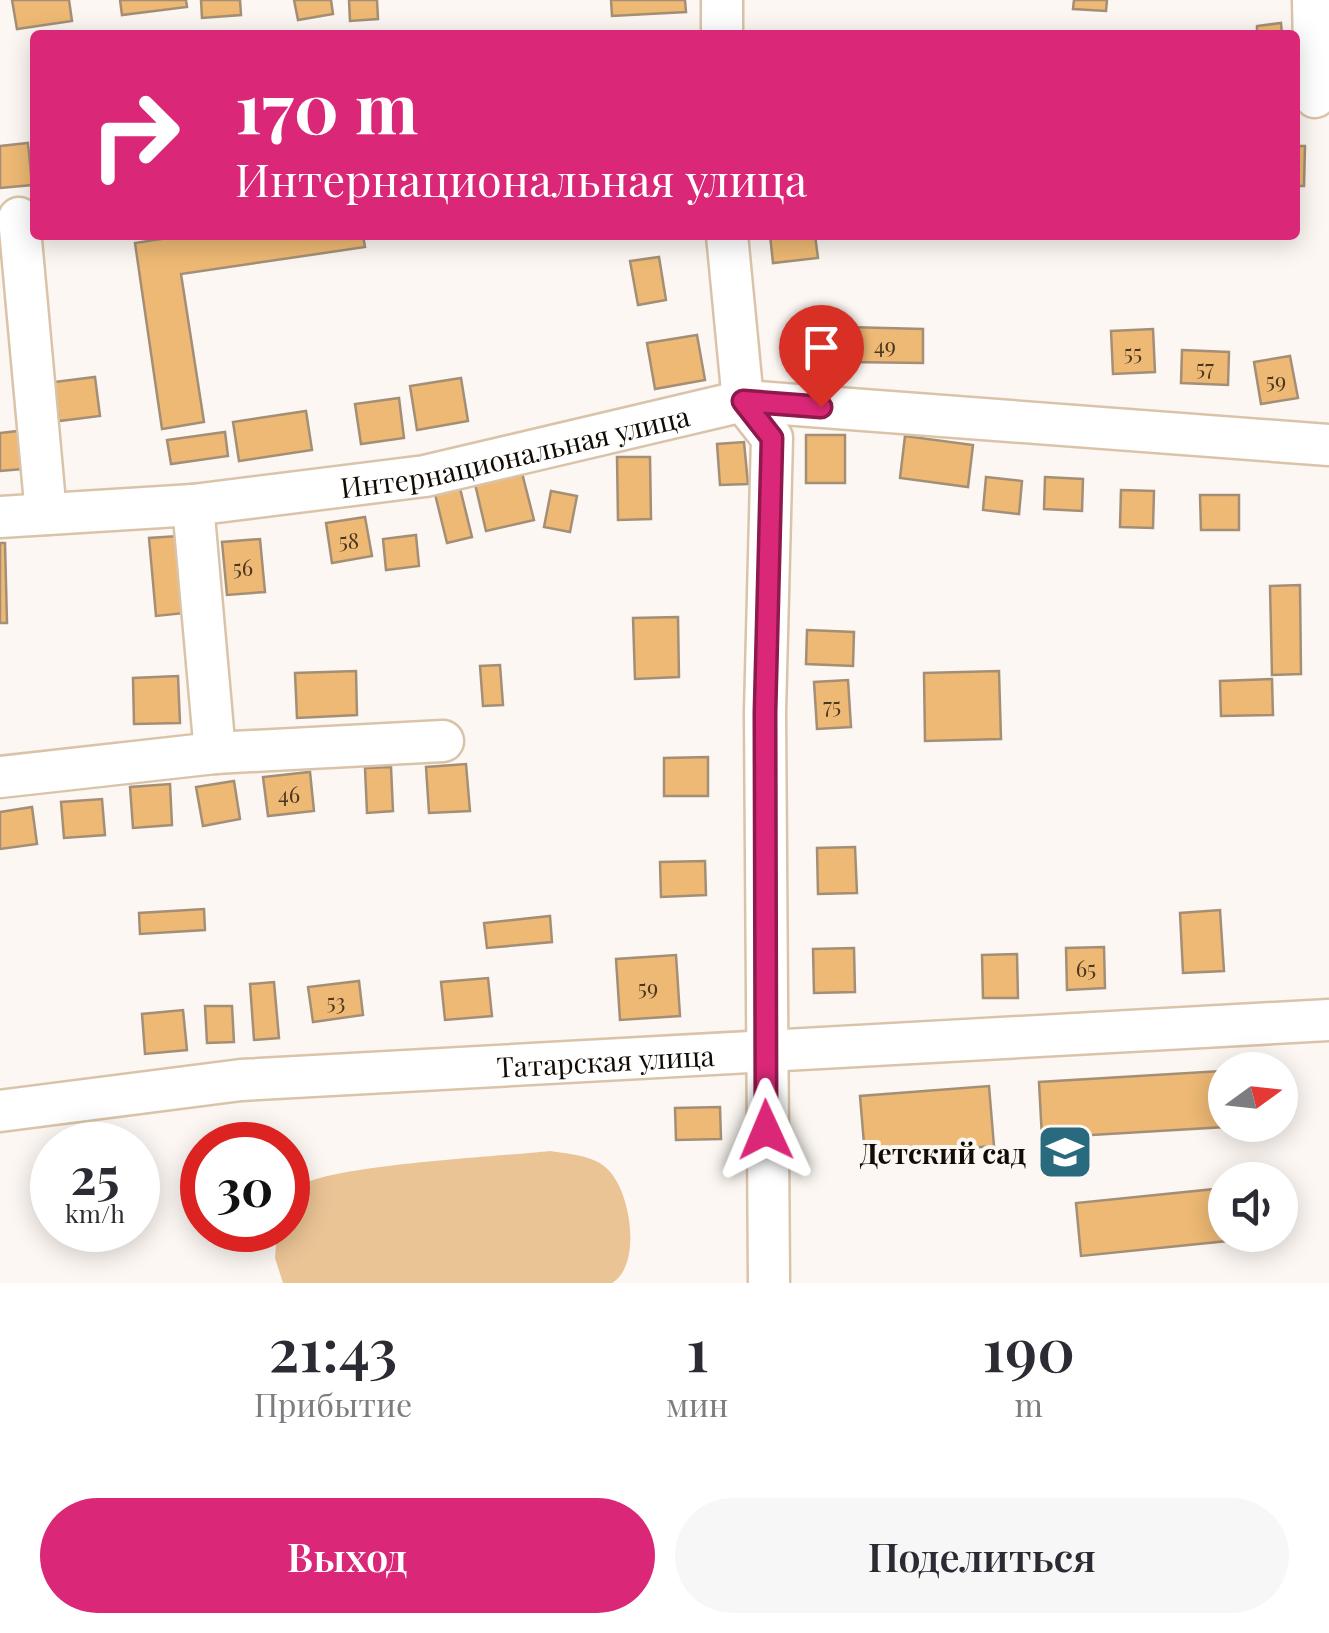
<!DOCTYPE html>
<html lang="ru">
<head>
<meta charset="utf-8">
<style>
	body { margin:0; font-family:"Playfair Display",serif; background:#f7f7f7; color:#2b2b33; height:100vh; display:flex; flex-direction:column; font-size:38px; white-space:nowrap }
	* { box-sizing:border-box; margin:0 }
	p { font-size:32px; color:#7c7c81 }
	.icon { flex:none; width:55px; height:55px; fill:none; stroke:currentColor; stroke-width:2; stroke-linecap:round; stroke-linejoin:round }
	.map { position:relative; height:1283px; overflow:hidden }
	.panel { display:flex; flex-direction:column; background:#fff; flex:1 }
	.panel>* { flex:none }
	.top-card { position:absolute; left:30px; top:30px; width:1270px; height:210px; border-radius:10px; box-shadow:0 5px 25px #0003; background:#db2777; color:#fff; overflow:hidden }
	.needle { width:65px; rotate:75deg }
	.fabs { position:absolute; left:1208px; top:1052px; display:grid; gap:20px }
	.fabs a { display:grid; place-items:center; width:90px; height:90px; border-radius:50%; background:#fff; box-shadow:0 5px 25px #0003; font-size:50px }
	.speed { position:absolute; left:30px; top:1122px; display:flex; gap:20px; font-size:50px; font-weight:700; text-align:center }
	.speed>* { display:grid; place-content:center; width:130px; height:130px; border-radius:50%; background:#fff; box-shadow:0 5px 25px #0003; line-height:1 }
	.speed small { font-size:25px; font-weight:400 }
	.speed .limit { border:15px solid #d22; background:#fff; color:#111 }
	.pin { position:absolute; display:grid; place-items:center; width:85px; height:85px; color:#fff; margin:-102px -42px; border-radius:50% 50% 50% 0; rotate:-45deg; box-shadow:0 0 10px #0007 }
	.pin .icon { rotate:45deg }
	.me { position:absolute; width:110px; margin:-55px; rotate:359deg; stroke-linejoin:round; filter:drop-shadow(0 0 8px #0008) }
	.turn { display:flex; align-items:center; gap:35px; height:210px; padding:0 40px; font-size:45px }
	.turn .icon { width:130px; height:130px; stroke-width:2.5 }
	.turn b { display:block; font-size:70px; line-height:85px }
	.eta { display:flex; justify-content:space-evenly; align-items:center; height:170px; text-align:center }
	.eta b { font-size:60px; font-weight:600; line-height:70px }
	.button { display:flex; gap:20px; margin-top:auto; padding:20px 40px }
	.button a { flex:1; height:115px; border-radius:60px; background:#db2777; color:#fff; font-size:40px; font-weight:600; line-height:115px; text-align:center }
	.button a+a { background:#f7f7f7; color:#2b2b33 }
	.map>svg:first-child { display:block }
	.green { fill:#eac495 }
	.building { fill:#edb974; stroke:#a48f76; stroke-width:2.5 }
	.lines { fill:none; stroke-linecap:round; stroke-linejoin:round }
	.minor-casing { stroke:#dac4a9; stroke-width:45 }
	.minor { stroke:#fff; stroke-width:40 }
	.route-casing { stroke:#8e194d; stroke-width:25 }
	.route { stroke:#db2777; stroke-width:18 }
	.labels { text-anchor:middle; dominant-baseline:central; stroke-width:8; stroke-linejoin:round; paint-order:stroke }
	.number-label { font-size:22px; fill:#4a3720 }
	.street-label { font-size:28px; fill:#130c04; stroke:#fcf7f2 }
	.poi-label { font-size:28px; font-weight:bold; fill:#130c04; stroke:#fcf7f2; text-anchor:end }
</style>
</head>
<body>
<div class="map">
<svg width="1329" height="1283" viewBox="0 0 1329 1283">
	<rect width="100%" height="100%" fill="#fcf7f2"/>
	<path class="green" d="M550 1151C568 1154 590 1155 604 1166 631 1186 643 1265 612 1283H283L275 1258 277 1230H288C288 1215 286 1198 299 1187 325 1165 506 1156 550 1151Z"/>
	<g class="building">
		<polygon points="12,0 69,0 72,21 17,29"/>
		<polygon points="120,0 186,0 187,7 122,15"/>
		<polygon points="201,0 240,0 241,15 202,18"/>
		<polygon points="294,0 331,0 333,14 298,20"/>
		<polygon points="349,0 377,0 378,19 350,21"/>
		<polygon points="611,0 685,0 686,12 612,16"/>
		<polygon points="1074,0 1107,0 1106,11 1073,9"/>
		<polygon points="1281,23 1282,35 1257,35 1257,26"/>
		<polygon points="28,143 32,185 0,188 0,146"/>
		<polygon points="1295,146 1305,146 1304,186 1295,186"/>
		<polygon points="187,235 363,235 365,247 181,274 204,422 162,429 135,243"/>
		<polygon points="770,235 815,235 818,258 773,263"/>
		<polygon points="659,257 666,300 638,305 630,261"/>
		<polygon points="847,327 923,329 923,363 846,362"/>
		<polygon points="1153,329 1155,372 1113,374 1111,331"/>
		<polygon points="697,335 705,380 655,389 647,343"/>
		<polygon points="1182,350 1229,352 1228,385 1181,383"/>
		<polygon points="1290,356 1298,398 1261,404 1254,362"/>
		<polygon points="95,377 100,416 59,421 54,382"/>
		<polygon points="461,378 468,421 417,430 410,386"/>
		<polygon points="399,398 404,438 361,444 355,404"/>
		<polygon points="306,411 312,450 239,461 233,422"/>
		<polygon points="18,431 22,469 0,471 0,433"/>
		<polygon points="225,432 228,456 171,464 167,440"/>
		<rect x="806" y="435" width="39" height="48"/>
		<polygon points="905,436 973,445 968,487 900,478"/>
		<polygon points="744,442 748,484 720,485 717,444"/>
		<polygon points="617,457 650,457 651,519 618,520"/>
		<polygon points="522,473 534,520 486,531 475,484"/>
		<polygon points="986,477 1022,481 1019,514 983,510"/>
		<polygon points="1045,477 1083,479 1082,511 1044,509"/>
		<polygon points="459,484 472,537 447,543 434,490"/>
		<polygon points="1121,490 1154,491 1153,528 1120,527"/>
		<polygon points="551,491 577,496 570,532 544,527"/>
		<polygon points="1200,495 1239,495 1239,530 1201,530"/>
		<polygon points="365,517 372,556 332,563 326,523"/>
		<polygon points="416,535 419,566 386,570 383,539"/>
		<polygon points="178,536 185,613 156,616 149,538"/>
		<polygon points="260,539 265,592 227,595 222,542"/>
		<polygon points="0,543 5,543 7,623 0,623"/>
		<polygon points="1300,585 1301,674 1272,675 1270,586"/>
		<polygon points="678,617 679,677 635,679 633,618"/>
		<polygon points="807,630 854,632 853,666 806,664"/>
		<polygon points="500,665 503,705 483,706 480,666"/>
		<polygon points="356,671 357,715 297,718 295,673"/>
		<polygon points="999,671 1001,739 925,741 924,673"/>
		<polygon points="178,676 180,723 134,724 133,678"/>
		<polygon points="1272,679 1273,715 1221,716 1220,681"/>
		<polygon points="848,680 851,727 817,729 814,682"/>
		<polygon points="708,757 708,796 664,796 664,758"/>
		<polygon points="466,764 470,811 429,813 426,767"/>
		<polygon points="391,767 393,811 367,813 365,768"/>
		<polygon points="310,772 314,811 268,816 263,777"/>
		<polygon points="234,781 240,819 203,826 196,787"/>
		<polygon points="170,784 172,825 133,828 130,787"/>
		<polygon points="102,799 105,835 64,838 61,802"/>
		<polygon points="32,807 37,844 0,849 0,812"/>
		<polygon points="855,847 857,893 818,894 817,848"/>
		<polygon points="705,861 706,895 661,897 660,862"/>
		<polygon points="204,909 205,930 140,934 139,913"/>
		<polygon points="1220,910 1224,971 1183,973 1180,913"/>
		<polygon points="550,916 552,942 487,948 484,923"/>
		<polygon points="1104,947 1105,988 1067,990 1066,948"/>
		<polygon points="854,948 855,992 814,993 813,949"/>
		<polygon points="1017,954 1018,998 983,998 982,955"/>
		<polygon points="676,955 680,1016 620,1020 616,959"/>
		<polygon points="488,978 492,1016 445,1020 441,982"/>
		<polygon points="359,981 363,1015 313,1022 308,987"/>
		<polygon points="274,982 279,1038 254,1040 250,984"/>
		<polygon points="205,1006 232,1006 234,1042 207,1043"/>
		<polygon points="183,1010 187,1050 145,1054 142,1014"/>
		<polygon points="1221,1071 1225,1127 1042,1138 1039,1082"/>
		<polygon points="989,1086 994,1146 865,1156 860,1096"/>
		<polygon points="720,1107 721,1139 676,1140 675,1108"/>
		<polygon points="1225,1188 1225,1235 1237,1235 1237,1240 1081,1256 1076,1203"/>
	</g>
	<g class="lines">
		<g class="minor-casing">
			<g id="minor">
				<polyline points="1313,0 1315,97"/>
				<polyline points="722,35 722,0"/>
				<polyline points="19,218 46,514"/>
				<polyline points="727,235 743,401 772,438 765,712 769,1283"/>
				<polyline points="193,505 215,753"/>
				<path id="s1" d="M0 517 193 505 425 476 743 401 1329 445"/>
				<polyline points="0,777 215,753 443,741"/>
				<path id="s2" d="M0 1111 241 1080 1329 1020"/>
			</g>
		</g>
		<use href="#minor" class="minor"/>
	</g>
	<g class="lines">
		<g class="route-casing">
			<polyline id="route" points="766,1130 765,712 772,438 743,401 821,407"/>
		</g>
		<use href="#route" class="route"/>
	</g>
	<defs>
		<g id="school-square" transform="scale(2.875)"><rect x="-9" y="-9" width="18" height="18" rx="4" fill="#2a6a7f" stroke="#fcf7f2"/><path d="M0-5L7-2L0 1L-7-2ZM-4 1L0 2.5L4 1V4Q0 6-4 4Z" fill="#fff"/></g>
	</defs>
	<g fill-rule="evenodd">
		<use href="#school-square" x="1065" y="1152"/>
	</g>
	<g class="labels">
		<g class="number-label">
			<text x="885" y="345">49</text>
			<text x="1133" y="352">55</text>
			<text x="1205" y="367">57</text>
			<text x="1276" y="380">59</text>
			<text x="349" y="540">58</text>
			<text x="243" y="567">56</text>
			<text x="832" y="705">75</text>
			<text x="289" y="794">46</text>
			<text x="1086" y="968">65</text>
			<text x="648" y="987">59</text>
			<text x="336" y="1001">53</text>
		</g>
		<g class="street-label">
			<text stroke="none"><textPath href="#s1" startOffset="520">Интернациональная улица</textPath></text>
			<text stroke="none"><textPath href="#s2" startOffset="608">Татарская улица</textPath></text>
		</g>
		<g class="poi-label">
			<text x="1026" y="1152">Детский сад</text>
		</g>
	</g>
</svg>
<div class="fabs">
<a><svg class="needle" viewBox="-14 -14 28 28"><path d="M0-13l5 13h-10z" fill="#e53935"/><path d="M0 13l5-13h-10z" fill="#7c7c81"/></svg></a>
<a><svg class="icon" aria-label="sound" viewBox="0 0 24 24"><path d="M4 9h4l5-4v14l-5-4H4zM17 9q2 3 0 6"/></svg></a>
</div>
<div class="speed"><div>25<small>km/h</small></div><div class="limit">30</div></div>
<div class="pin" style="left:821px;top:407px;background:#d93025"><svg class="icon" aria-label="arrive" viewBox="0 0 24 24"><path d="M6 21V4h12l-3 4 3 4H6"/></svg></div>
<svg class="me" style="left:766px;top:1130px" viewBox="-20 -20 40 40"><path d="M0-17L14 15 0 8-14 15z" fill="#db2777" stroke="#fff" stroke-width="4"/></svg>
<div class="top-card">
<div class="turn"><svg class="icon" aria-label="right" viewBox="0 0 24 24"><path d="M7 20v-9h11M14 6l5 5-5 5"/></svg><div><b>170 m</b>Интернациональная улица</div></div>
</div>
</div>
<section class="panel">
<div class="eta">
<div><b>21:43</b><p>Прибытие</p></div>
<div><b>1</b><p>мин</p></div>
<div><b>190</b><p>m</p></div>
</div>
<div class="button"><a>Выход</a><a>Поделиться</a></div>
</section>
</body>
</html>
